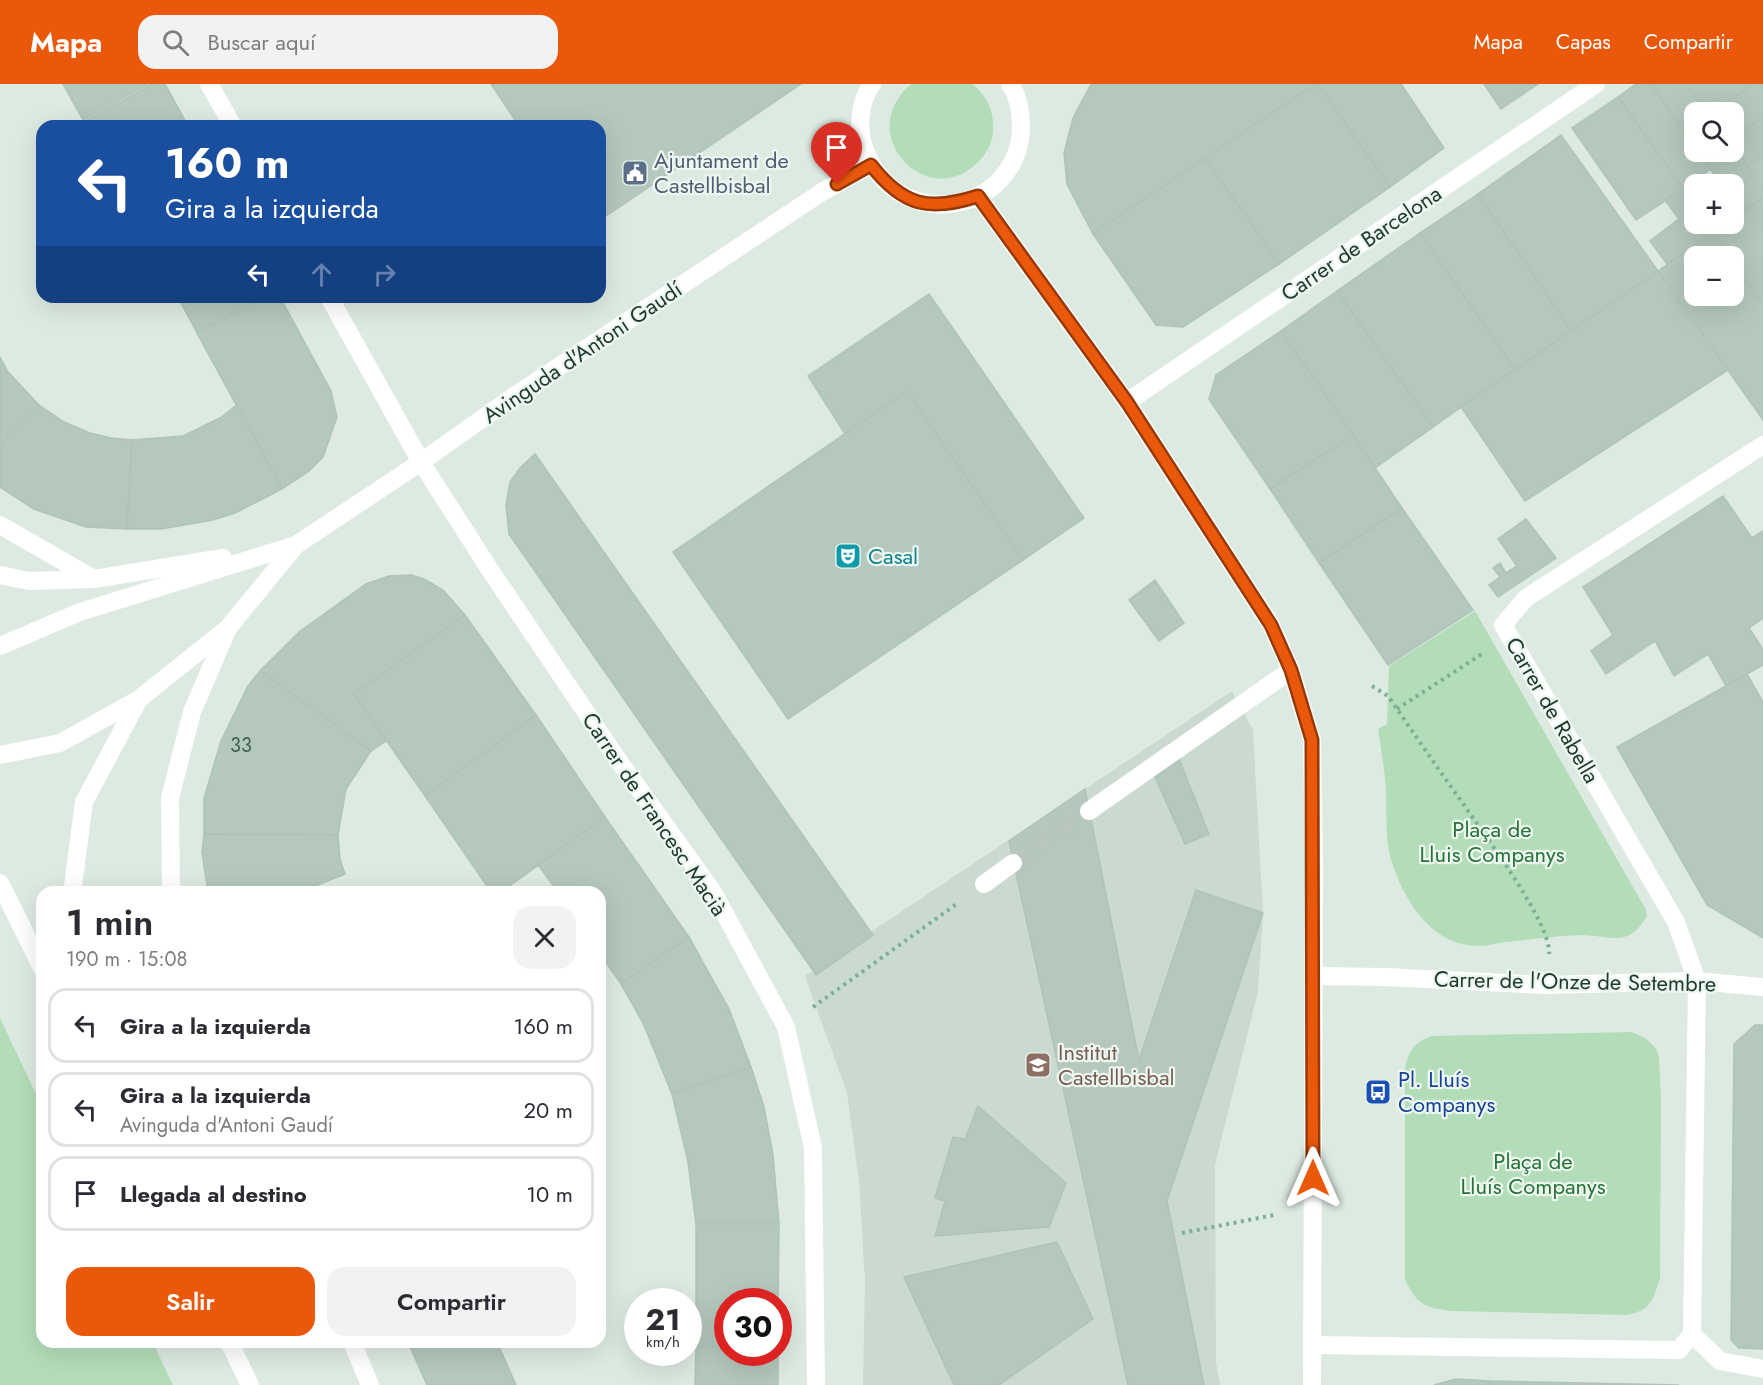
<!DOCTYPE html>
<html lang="es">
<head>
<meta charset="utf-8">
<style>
	body { margin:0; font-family:Jost,sans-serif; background:#f2f2f3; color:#2b2b33; height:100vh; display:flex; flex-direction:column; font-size:22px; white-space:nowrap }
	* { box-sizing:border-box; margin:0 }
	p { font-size:20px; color:#7c7c81 }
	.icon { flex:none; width:33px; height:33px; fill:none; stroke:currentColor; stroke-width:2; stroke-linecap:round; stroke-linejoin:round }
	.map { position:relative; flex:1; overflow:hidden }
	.sheet { position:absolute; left:36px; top:802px; width:570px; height:462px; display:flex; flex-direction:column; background:#fff; border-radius:18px; box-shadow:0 6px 24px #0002 }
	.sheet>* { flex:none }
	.hud { position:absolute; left:36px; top:36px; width:570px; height:183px; border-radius:18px; box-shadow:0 6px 24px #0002; background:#1a4fa0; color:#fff; overflow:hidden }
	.buttons { position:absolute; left:1684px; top:18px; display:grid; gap:12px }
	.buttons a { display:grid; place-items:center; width:60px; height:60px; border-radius:12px; background:#fff; box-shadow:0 6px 24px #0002; font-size:30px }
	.speed { position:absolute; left:624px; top:1204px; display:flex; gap:12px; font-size:30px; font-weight:700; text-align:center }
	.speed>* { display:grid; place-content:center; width:78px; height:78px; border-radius:50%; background:#fff; box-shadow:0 6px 24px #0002; line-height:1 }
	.speed small { font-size:15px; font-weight:400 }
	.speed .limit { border:9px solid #d22; background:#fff; color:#111 }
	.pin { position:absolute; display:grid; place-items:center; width:51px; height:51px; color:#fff; margin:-62px -26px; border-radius:50% 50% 50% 0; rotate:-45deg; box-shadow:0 0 6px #0007 }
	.pin .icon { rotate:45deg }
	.me { position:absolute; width:66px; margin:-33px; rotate:0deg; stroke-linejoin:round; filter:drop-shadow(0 0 4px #0008) }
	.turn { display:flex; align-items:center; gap:21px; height:126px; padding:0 30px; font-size:27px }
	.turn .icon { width:78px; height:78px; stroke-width:2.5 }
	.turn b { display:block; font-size:42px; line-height:51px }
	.lanes { display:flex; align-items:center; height:57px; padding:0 30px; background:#0003; justify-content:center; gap:30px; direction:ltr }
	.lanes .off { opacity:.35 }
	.round { display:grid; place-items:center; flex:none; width:63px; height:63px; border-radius:18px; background:#f2f2f3 }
	.headline { display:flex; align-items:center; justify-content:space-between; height:102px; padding:0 30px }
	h1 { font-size:36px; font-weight:600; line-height:45px }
	.cta { display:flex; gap:12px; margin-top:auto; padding:12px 30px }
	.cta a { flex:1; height:69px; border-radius:18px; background:#ea580c; color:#fff; font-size:24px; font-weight:600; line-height:69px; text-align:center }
	.cta a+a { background:#f2f2f3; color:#2b2b33 }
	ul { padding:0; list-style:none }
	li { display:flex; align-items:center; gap:18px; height:75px; margin:0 12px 9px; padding:0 18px; border:3px solid #e1e1e2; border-radius:18px }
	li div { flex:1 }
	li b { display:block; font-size:22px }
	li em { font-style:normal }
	header { display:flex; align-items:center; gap:36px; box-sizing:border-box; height:84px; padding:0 30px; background:#ea580c; color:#fff }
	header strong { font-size:28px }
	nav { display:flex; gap:33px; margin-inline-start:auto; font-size:21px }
	.search { width:420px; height:54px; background:#f2f2f3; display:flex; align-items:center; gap:15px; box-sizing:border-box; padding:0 21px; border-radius:18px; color:#7c7c81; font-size:22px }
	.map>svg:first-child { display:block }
	.built { fill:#cbdad1 }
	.green { fill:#b3ddb8 }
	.building { fill:#b5c8bd; stroke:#afc4b8; stroke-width:1.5 }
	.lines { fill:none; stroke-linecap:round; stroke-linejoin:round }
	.minor-tunnel { stroke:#b7c7be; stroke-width:18; stroke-dasharray:18 9; stroke-linecap:butt }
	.path { stroke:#7bb097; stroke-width:4; stroke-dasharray:3 4.5; stroke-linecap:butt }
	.minor { stroke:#fff; stroke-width:18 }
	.tertiary { stroke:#fff; stroke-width:18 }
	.route-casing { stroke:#983908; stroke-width:15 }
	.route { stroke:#ea580c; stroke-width:10 }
	.labels { text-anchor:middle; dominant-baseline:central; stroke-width:4.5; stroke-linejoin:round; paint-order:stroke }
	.number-label { font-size:20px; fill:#445e52 }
	.service-label { font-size:22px; fill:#4e5e75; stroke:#edf7f0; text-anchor:start }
	.street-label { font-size:22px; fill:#1e3a2e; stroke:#edf7f0 }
	.culture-label { font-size:22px; fill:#0d838f; stroke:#edf7f0; text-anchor:start }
	.park-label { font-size:22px; fill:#257337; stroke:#edf7f0 }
	.education-label { font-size:22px; fill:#785e54; stroke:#edf7f0; text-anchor:start }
	.transit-label { font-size:22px; fill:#164399; stroke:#edf7f0; text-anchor:start }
</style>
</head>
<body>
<header>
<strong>Mapa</strong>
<div class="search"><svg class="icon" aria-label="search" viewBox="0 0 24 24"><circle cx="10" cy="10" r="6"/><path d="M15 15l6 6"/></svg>Buscar aquí</div>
<nav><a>Mapa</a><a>Capas</a><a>Compartir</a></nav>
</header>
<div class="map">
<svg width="1763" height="1301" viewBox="0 0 1763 1301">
	<rect width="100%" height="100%" fill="#ddeae2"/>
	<polygon class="built" points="1232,607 1253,646 1263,829 1258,907 1215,1081 1216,1278 1220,1301 863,1301 865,1197 859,1097 847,1009 805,892"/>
	<g class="green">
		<path d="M911 0H972C987 11 995 29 993 48 992 60 986 71 977 79 927 128 853 50 911 0Z"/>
		<path d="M1475 527 1645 824 1647 832C1628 863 1615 853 1584 851 1577 851 1569 852 1562 852 1543 854 1525 856 1507 858 1498 858 1489 862 1480 862 1431 863 1402 814 1390 772 1385 751 1387 729 1386 708 1385 687 1381 666 1378 645L1387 640 1389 582Z"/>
		<polygon points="0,934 42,1023 42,1258 153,1259 173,1301 0,1301"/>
		<path d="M1632 948 1645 954 1655 963 1659 972 1661 1016 1660 1195C1652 1217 1652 1225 1628 1231L1452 1227C1423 1223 1419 1222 1405 1196V986C1408 967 1414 958 1432 952Z"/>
	</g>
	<g class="building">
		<polygon points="63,0 148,0 83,36"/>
		<polygon points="152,0 165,0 188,42 85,42 83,38"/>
		<polygon points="491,0 801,0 600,136 600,42 519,42"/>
		<polygon points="1093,0 1315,0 1093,150 1067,100 1064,69 1073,34 1090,2"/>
		<polygon points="1315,0 1318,0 1390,103 1279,180 1205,74"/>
		<polygon points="1318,0 1401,0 1444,64 1390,103"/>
		<polygon points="1484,0 1538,0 1501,25"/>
		<polygon points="1636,0 1651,0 1695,63 1695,68 1698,68 1710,85 1683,105 1618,13"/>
		<polygon points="1651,0 1687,0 1707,28 1695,28 1695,63"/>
		<polygon points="1687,0 1752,0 1712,28 1707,28"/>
		<polygon points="1754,0 1763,0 1763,33 1734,54 1734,28 1713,28"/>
		<polygon points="1618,13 1683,105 1636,136 1572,44"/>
		<polygon points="1763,33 1763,71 1747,82 1734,63 1734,53"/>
		<polygon points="1561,51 1658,187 1571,247 1478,110"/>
		<polygon points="1734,63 1754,92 1734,107 1734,100 1721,100 1698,68 1734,68"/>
		<polygon points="1763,71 1763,114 1740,129 1734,120 1734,107 1754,92 1747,82"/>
		<polygon points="1205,74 1279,180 1183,243 1156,241 1093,150"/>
		<polygon points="1683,105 1695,123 1695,140 1706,140 1712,149 1667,180 1650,157 1679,135 1665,116"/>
		<polygon points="1478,110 1571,247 1515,285 1420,149"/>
		<polygon points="1763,114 1763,221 1734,180 1734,172 1729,172 1712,149 1725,140 1734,140 1734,134"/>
		<polygon points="1420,149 1515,285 1433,343 1337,207"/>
		<polygon points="1712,149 1729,172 1695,172 1695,212 1734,212 1734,180 1763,221 1763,336 1658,187"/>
		<polygon points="1658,187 1728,286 1525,417 1461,323"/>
		<polygon points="1337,207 1433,343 1375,384 1281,247"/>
		<polygon points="929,210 1084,434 1023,476 907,307 845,350 808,292"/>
		<polygon points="178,213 263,213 197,249"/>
		<polygon points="263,213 280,213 331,307 337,333 323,373 308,388 282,405 197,249"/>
		<polygon points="1281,247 1353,351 1270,405 1209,315 1216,291"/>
		<polygon points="0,273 8,288 39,321 0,363"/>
		<polygon points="907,307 1023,476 788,635 673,468"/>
		<polygon points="39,321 64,338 90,349 111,354 132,356 127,445 86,443 34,425 0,403 0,363"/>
		<polygon points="237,321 282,405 235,429 213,436 161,445 127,445 132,356 183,352 220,334"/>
		<polygon points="1353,351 1402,424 1319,479 1270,405"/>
		<polygon points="535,370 873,851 816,891 509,450 506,421 510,398 520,384"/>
		<polygon points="1723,412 1752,454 1763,447 1763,534 1749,544 1763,565 1763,581 1726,602 1708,570 1674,592 1655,557 1606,590 1591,567 1613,551 1583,503"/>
		<polygon points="1402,424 1473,526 1388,581 1319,479"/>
		<polygon points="1526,435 1556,474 1498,513 1489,501 1500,493 1493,484 1500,479 1506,489 1517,482 1498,455"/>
		<polygon points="411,491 424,495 443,506 465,531 354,610 386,657 371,667 260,587 299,548 366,500 389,492"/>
		<polygon points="1155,496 1184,539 1159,557 1129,516"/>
		<polygon points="465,531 536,631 425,712 354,610"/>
		<polygon points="260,587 371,667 346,705 338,751 204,750 204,714 221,657 248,602"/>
		<polygon points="1747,590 1763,618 1763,854 1707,821 1617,663"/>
		<polygon points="536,631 605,733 501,808 491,808 425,712"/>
		<polygon points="1179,675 1209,750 1185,760 1155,693"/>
		<polygon points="1085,705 1139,976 1196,806 1263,829 1167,1117 1204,1301 1128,1301 1009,757"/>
		<polygon points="605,733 689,853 621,900 600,870 600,808 558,808 538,781"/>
		<polygon points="204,750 338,751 340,775 345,790 300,808 208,808 202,768"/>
		<polygon points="689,853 729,925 751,983 672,1010 643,939 621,900"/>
		<polygon points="1755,941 1763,941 1763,1265 1739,1264 1731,1256 1734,960"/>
		<polygon points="751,983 764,1023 773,1071 779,1140 696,1140 688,1078 672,1010"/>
		<polygon points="978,1022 1066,1099 1049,1143 935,1152 945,1117 935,1114 953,1053 965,1055"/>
		<polygon points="696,1140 779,1140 778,1221 778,1218 728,1218 728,1262 696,1262"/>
		<polygon points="1057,1158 1093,1235 999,1301 954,1301 904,1193"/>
		<polygon points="408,1258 497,1258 516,1301 427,1301"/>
		<polygon points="696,1262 728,1262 728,1269 778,1269 778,1301 695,1301"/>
		<polygon points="1456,1295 1489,1297 1489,1301 1434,1301"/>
		<polygon points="1489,1297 1679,1301 1489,1301"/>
	</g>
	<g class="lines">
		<polyline class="minor-tunnel" points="1013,779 1089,727"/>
		<g class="path">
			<path d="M1372 602 1388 612C1413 648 1438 685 1464 721 1483 749 1552 840 1549 870"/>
			<polyline points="1397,625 1482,570"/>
			<polyline points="813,923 958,819"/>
			<polyline points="1182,1149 1274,1131"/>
		</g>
		<g class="minor">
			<polyline points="209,0 233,42"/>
			<path d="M872 0C859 18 857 46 865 66 898 152 1019 130 1021 43 1021 28 1019 13 1010 0"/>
			<polyline points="978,112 1127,318 1271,541 1291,586 1312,656 1314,783 1312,1301"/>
			<polyline points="329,213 421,378 490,486 616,673 713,808 786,943 813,1064 816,1301"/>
			<polyline points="1127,318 1596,0"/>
			<polyline points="0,441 94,495"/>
			<polyline points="296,461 421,378 507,317 822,108 871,81"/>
			<polyline points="1089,727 1291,586"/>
			<polyline points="984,800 1013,779"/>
			<polyline points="171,808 170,714 192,628 228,544"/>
			<polyline points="1314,892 1386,893 1546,901 1697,897 1763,903"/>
			<polyline points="1692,1250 1720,1277 1763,1285"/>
			<polyline points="352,1258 370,1301"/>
			<polyline points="1313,1261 1679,1266 1692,1250 1697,897 1676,838 1503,541 1526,514 1763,361"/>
		</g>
		<g class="tertiary">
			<polyline points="0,491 29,497 94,495 223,474"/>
			<polyline points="0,562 80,528 296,461"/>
			<polyline points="0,671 60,659 139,615 228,544 296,461"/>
			<polyline points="0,799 42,884"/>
			<polyline points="75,808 73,802 84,718 139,615"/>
			<polyline points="229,1258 250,1301"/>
		</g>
	</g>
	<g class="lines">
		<g class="route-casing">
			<path id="route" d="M837 100 871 81C903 122 929 128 978 112L1127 318 1271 541 1291 586 1312 656 1313 1094"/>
		</g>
		<use href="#route" class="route"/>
	</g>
	<defs>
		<g id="civic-square" transform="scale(1.35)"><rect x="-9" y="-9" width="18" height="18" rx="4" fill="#5c6f8a" stroke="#edf7f0"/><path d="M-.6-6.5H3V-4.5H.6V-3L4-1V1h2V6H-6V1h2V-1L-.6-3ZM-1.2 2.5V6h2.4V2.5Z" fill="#fff"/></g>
		<g id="theatre-square" transform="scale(1.35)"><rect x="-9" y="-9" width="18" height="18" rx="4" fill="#0f9aa8" stroke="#edf7f0"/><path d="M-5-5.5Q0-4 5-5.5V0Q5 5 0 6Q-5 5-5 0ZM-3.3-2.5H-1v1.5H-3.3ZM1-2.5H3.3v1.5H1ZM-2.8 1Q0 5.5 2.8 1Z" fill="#fff"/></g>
		<g id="school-square" transform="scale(1.35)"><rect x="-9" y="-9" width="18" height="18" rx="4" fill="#8d6e63" stroke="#edf7f0"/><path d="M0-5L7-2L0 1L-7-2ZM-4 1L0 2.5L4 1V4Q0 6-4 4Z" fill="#fff"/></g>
		<g id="bus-square" transform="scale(1.35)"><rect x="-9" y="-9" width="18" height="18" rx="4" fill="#1a4fb4" stroke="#edf7f0"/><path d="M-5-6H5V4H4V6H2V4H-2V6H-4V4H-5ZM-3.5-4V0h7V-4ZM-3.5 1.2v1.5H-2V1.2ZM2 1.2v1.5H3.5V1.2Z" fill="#fff"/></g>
	</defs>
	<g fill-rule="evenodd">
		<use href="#civic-square" x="635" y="89"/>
		<use href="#theatre-square" x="848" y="472"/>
		<use href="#school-square" x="1038" y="981"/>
		<use href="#bus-square" x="1378" y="1008"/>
	</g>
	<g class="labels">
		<g class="number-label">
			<text x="241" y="661">33</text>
		</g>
		<g class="service-label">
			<text x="654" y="76">Ajuntament de<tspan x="654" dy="25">Castellbisbal</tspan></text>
		</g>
		<g class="street-label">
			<text transform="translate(1361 159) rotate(-34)">Carrer de Barcelona</text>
			<text transform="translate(582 268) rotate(-34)">Avinguda d'Antoni Gaudí</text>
			<text transform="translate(1553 626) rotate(60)">Carrer de Rabella</text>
			<text transform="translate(655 730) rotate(56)">Carrer de Francesc Macià</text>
			<text transform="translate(1575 897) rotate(1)">Carrer de l'Onze de Setembre</text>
		</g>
		<g class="culture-label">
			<text x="868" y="472">Casal</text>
		</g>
		<g class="park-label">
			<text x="1492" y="745">Plaça de<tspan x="1492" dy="25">Lluis Companys</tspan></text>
			<text x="1533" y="1077">Plaça de<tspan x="1533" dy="25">Lluís Companys</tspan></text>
		</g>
		<g class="education-label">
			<text x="1058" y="968">Institut<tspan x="1058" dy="25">Castellbisbal</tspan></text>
		</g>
		<g class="transit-label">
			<text x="1398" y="995">Pl. Lluís<tspan x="1398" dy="25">Companys</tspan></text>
		</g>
	</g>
</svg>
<div class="buttons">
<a><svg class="icon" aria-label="search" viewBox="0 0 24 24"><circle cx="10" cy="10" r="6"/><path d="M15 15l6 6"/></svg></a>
<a>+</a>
<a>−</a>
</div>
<div class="speed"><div>21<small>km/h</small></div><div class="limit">30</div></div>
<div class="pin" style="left:837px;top:100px;background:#d93025"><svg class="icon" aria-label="arrive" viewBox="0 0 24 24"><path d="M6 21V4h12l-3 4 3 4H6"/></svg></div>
<svg class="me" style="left:1313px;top:1094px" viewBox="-20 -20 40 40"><path d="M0-17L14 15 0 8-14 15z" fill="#ea580c" stroke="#fff" stroke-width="4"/></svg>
<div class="hud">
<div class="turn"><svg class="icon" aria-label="left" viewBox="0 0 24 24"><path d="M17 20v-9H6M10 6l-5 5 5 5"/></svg><div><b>160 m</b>Gira a la izquierda</div></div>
<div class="lanes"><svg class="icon" aria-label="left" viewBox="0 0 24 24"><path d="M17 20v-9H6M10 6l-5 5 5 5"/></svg><svg class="icon off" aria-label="ahead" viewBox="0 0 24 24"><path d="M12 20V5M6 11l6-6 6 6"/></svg><svg class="icon off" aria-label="right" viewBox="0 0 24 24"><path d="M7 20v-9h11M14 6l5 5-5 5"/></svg></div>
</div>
<section class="sheet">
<div class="headline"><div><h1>1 min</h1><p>190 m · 15:08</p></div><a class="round"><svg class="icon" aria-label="close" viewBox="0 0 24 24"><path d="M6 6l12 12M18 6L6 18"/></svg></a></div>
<ul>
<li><svg class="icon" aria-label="left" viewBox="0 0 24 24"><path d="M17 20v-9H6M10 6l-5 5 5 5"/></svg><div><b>Gira a la izquierda</b></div><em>160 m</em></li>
<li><svg class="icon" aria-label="left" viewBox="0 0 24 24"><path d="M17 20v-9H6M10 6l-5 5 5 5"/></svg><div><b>Gira a la izquierda</b><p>Avinguda d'Antoni Gaudí</p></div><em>20 m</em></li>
<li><svg class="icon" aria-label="arrive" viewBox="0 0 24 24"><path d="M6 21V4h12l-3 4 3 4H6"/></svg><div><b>Llegada al destino</b></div><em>10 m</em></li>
</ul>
<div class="cta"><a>Salir</a><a>Compartir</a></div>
</section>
</div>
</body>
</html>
